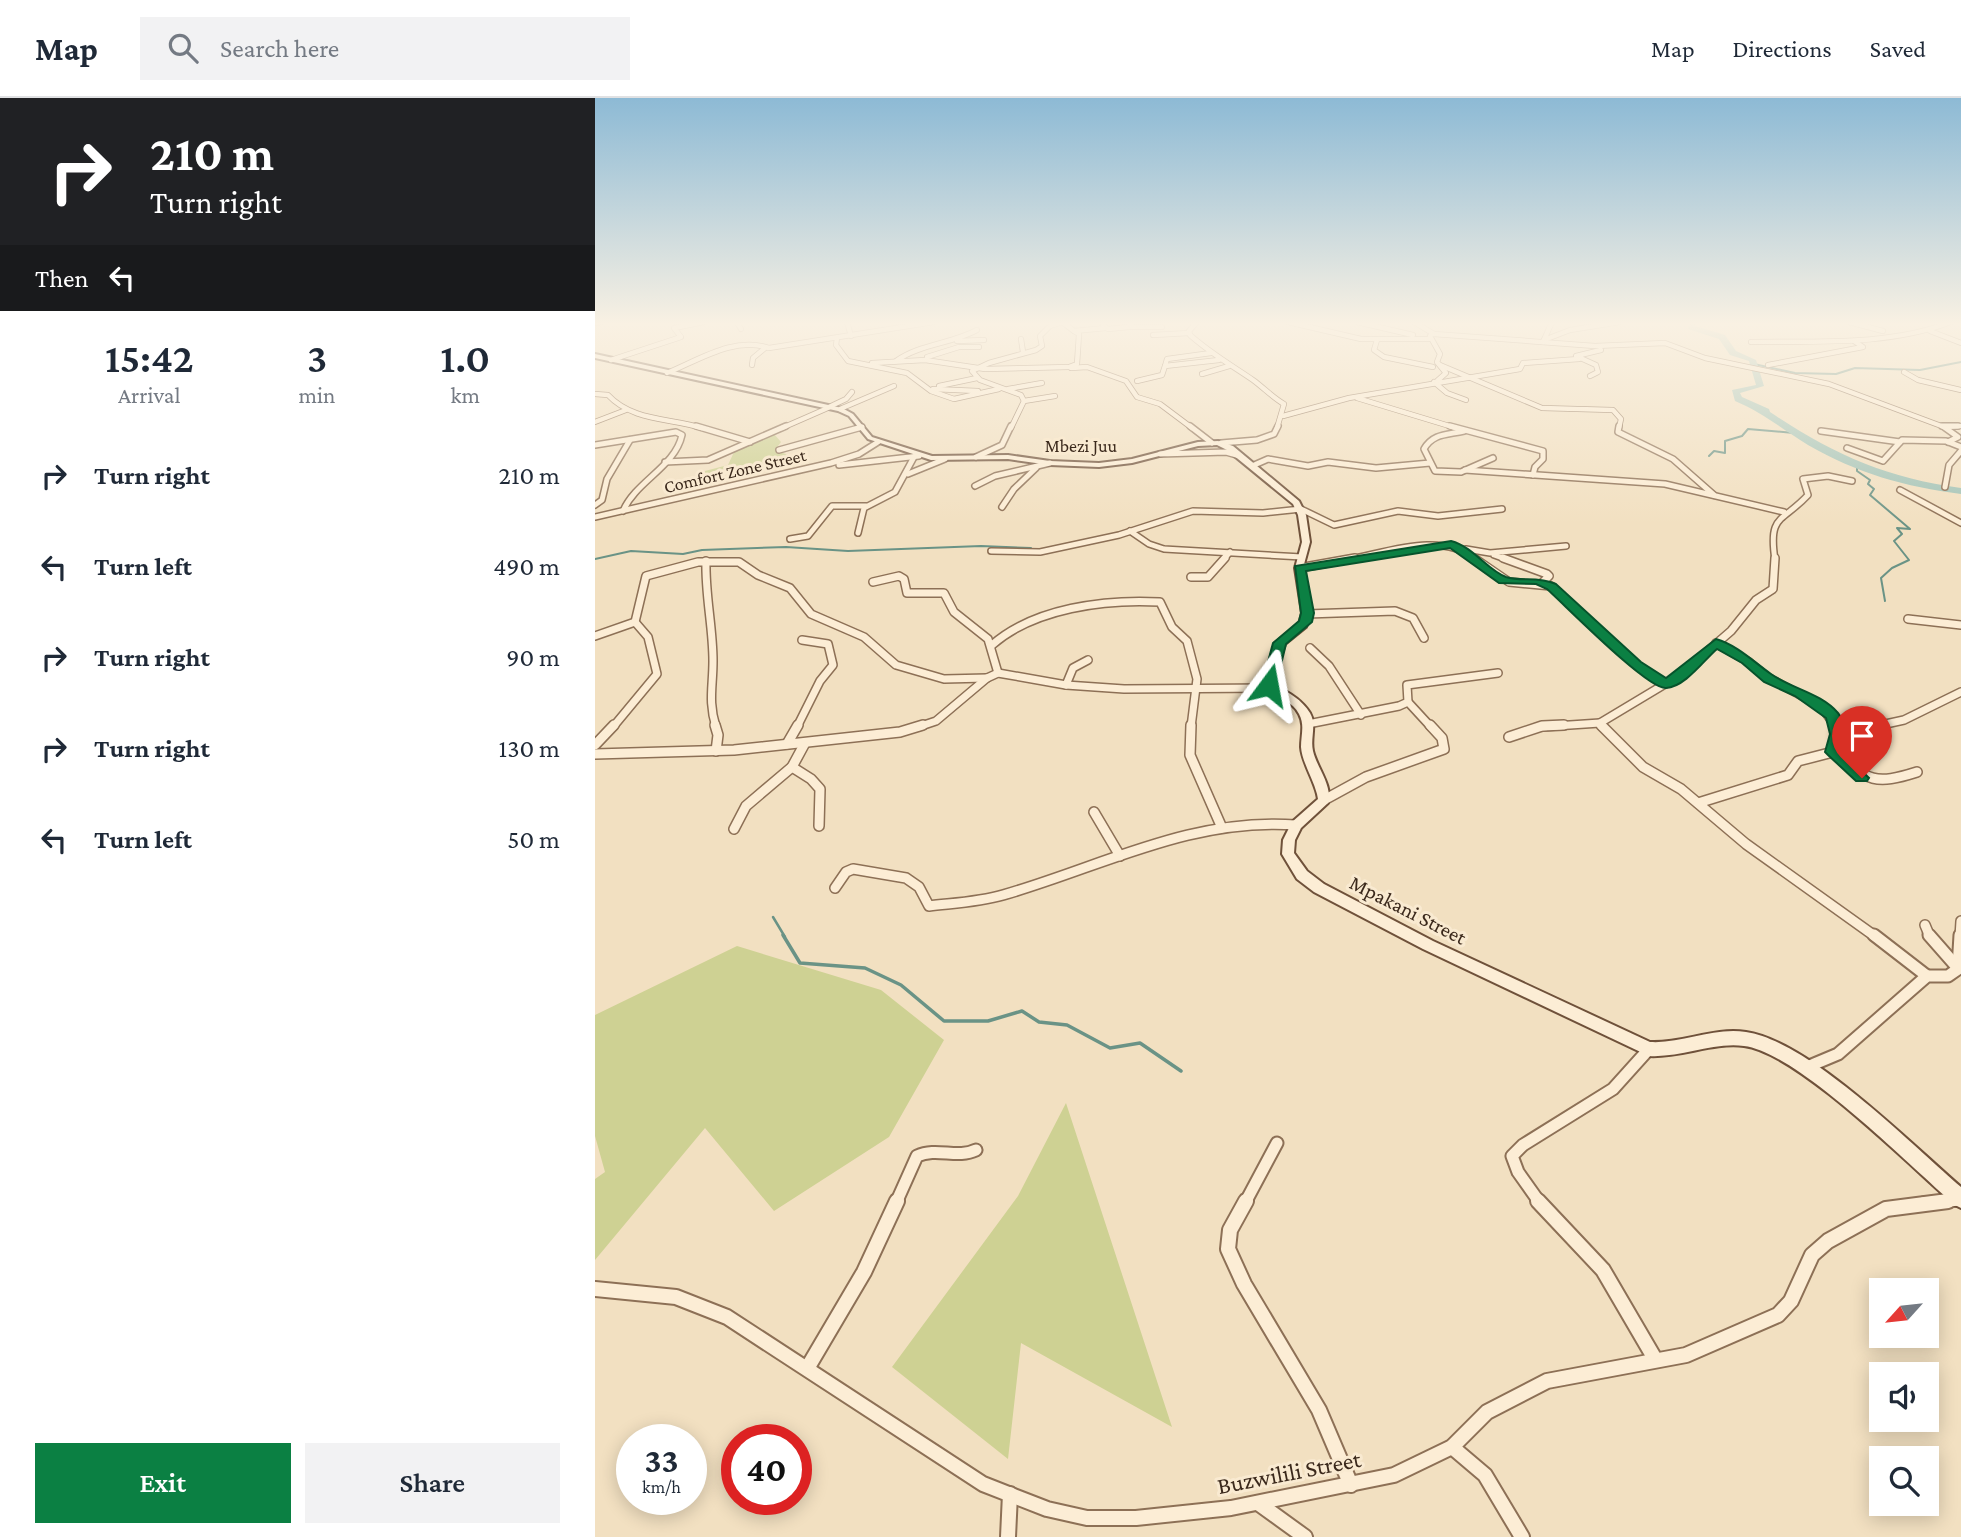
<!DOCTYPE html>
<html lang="en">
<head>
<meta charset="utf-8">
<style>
	body { margin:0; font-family:"Crimson Pro",serif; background:#f2f2f3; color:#1f2937; height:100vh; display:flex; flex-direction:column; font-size:26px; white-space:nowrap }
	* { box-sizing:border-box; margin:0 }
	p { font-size:23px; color:#747a83 }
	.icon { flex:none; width:38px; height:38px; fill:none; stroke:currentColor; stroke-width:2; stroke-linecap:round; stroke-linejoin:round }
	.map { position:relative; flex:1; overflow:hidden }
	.panel { display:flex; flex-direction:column; background:#fff; width:595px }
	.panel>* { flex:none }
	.guide { background:#202124; color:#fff; overflow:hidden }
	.needle { width:46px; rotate:243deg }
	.tools { position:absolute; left:1274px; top:1180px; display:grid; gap:14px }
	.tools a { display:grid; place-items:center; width:70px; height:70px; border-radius:0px; background:#fff; box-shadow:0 4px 18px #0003; font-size:35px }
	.speed { position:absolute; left:21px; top:1326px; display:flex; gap:14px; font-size:35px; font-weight:700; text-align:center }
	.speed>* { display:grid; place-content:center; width:91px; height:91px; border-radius:50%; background:#fff; box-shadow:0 4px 18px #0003; line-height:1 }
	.speed small { font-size:18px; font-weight:400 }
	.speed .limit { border:10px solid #d22; background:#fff; color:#111 }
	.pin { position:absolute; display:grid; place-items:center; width:60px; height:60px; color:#fff; margin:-72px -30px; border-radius:50% 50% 50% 0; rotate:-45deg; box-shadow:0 0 7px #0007 }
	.pin .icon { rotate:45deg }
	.me { position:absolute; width:77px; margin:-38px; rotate:13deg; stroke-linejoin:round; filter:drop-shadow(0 0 5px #0008) }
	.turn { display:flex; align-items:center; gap:24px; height:147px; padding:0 35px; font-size:32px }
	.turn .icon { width:91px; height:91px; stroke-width:2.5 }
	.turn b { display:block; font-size:49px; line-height:60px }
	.then { display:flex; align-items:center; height:66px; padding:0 35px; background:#0003; gap:14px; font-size:26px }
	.eta { display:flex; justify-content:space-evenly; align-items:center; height:119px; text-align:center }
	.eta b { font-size:42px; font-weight:600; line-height:49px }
	.action { display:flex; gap:14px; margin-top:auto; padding:14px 35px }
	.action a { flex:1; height:80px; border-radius:0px; background:#0b8043; color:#fff; font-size:28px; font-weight:600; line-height:80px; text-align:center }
	.action a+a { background:#f2f2f3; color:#1f2937 }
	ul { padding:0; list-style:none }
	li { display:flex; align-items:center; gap:21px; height:91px; padding:0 35px }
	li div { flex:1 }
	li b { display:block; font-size:26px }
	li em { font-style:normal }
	header { display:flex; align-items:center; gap:42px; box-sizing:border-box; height:98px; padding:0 35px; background:#fff; border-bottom:2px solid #e0e1e3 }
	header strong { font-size:33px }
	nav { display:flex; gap:38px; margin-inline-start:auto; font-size:24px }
	.search { width:490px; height:63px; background:#f2f2f3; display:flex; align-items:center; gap:18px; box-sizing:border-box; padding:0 24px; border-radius:0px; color:#747a83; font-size:26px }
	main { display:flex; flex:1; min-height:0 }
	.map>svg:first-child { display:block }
	.green { fill:#ced193 }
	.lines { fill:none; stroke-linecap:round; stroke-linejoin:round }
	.stream-far2 { stroke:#6a9386; stroke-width:2 }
	.stream-far1 { stroke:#6a9386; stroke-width:2.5 }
	.stream { stroke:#6a9386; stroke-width:3.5 }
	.river { fill:#a4c4b8; fill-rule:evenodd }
	.street-far5-casing { stroke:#8d7056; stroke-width:6 }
	.street-far4-casing { stroke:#8d7056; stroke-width:8 }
	.street-far3-casing { stroke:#8d7056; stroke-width:10 }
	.street-far2-casing { stroke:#8d7056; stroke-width:12 }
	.street-far1-casing { stroke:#8d7056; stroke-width:15 }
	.street-casing { stroke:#8d7056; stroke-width:18 }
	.secondary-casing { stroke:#6f513a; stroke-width:4 }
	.street-far5 { stroke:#fcedd5; stroke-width:4.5 }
	.street-far4 { stroke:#fcedd5; stroke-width:5 }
	.street-far3 { stroke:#fcedd5; stroke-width:7 }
	.street-far2 { stroke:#fcedd5; stroke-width:9 }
	.street-far1 { stroke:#fcedd5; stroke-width:11 }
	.street { stroke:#fcedd5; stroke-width:14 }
	.secondary { fill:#fcedd5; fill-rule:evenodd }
	.route { fill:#0b8043; stroke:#07532c; stroke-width:2 }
	.labels { text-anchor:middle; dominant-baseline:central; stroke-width:6; stroke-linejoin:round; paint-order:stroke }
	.far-street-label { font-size:18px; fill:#3b291c; stroke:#f9ead1 }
	.street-label { font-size:21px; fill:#3b291c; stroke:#f9ead1 }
	.near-street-label { font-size:24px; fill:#3b291c; stroke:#f9ead1 }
</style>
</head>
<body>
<header>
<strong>Map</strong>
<div class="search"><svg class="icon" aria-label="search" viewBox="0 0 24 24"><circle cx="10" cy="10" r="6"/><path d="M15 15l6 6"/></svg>Search here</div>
<nav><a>Map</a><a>Directions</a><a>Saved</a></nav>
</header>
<main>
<section class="panel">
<div class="guide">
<div class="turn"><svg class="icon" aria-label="right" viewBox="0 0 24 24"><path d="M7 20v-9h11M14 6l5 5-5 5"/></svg><div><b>210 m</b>Turn right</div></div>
<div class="then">Then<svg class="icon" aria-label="left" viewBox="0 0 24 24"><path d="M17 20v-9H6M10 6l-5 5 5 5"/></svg></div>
</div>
<div class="eta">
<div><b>15:42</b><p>Arrival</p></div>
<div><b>3</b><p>min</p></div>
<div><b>1.0</b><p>km</p></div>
</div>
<ul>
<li><svg class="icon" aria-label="right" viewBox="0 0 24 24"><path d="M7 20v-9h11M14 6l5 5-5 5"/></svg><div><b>Turn right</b></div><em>210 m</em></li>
<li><svg class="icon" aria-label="left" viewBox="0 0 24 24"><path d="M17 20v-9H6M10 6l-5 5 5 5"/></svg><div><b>Turn left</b></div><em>490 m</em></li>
<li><svg class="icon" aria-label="right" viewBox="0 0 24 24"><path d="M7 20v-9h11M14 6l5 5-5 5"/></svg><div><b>Turn right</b></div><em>90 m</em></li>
<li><svg class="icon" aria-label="right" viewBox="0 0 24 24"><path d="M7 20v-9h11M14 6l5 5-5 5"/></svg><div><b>Turn right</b></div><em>130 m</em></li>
<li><svg class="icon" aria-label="left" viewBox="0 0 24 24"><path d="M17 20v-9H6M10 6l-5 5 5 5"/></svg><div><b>Turn left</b></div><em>50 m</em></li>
</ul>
<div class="action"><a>Exit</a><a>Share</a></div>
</section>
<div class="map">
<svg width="1366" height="1439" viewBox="0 0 1366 1439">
	<rect width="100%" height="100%" fill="#f2e0c1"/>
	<g class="green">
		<polygon points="179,336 186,344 180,352 201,360 108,377 110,373 133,367 139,354"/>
		<polygon points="142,848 286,892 349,942 294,1039 179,1113 110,1030 0,1162 0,1081 10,1074 0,1038 0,917"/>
		<polygon points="471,1005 577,1329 426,1245 413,1361 297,1269 423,1098"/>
	</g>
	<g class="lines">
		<g class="stream-far2">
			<polyline points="1159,266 1200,275 1241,276 1260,270 1325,272 1366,264"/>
			<polyline points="1114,358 1119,353 1130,355 1130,343 1147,338 1153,331 1199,335"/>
			<polyline points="1262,367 1262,373 1275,382 1273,386 1279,391 1275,397 1315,431 1302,430 1307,436 1299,443 1314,462 1297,470 1286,480 1290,503"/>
			<polyline points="0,461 36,453 88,456 107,452 191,449 253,453 386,448 436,450"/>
		</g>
		<polyline class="stream-far1" points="178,819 190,839"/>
		<polyline class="stream" points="188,837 205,865 270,870 306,887 349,923 393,923 427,913 444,924 472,927 515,950 545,945 586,973"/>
		<path class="river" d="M1096 224H1103L1100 228 1130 237 1141 253 1161 262 1169 288 1145 295 1147 299 1174 311 1175 314C1237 356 1291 380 1366 390V396C1311 389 1261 375 1213 347 1187 331 1167 314 1140 303L1137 292 1161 287 1154 263 1135 257 1124 241 1093 231Z"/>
		<g class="street-far5-casing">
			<g id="street-far5">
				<polyline points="142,224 146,231"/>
				<polyline points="252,224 256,238"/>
				<polyline points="467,224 479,233 511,230"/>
				<path d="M602 224 594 233 595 237C615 255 636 267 658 282 669 290 677 299 689 306L682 330"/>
				<polyline points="693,224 766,241 834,241"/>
				<polyline points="762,224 818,237"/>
				<polyline points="819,224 839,236"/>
				<polyline points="1254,224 1288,233"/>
				<polyline points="0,225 7,224"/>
				<polyline points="508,227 513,231 534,229 537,224"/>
				<polyline points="534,229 567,229"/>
				<polyline points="1335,233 1366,245"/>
				<polyline points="839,236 1000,248 1070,245 1110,260 1234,286 1349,329 1366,328"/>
				<polyline points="558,237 594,235"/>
				<polyline points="835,238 845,256 842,264 851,275 842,283"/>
				<polyline points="242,240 241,247 253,263 312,275 336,293 359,301 404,291"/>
				<polyline points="426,241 428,254"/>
				<polyline points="782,242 779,252 789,259 838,269"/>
				<polyline points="949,242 975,232 1025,224"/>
				<polyline points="362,243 389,242"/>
				<polyline points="948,244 957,224"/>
				<path d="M1156 244C1222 243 1293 248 1356 224"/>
				<polyline points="332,259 364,249 384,249"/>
				<polyline points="16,262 86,239 79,230 109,224"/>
				<path d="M301 263C325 246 356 246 382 232"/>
				<polyline points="277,265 330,262 390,271 474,269 482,266 484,236 479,233"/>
				<polyline points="157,267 158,260 170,250"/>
				<polyline points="845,267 947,310 1018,312 1026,321 1024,330"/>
				<polyline points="1173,267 1268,249 1259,243"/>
				<polyline points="570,268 572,261 616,255"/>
				<polyline points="476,270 492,269 531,283 542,299 565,306 597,330"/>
				<polyline points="1309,274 1323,282 1366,292"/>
				<path d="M72 275C104 262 139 238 174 250L339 224"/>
				<polyline points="607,276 634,268"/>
				<polyline points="995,278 1003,274 1001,267 981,258 1006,252"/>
				<polyline points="542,283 567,277 570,268 624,262"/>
				<polyline points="839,284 852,295 871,302"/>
				<polyline points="344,288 382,280"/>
				<polyline points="338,291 383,293"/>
				<polyline points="413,291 447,285"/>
				<path d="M0 296 13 297C37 323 75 320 107 330"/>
				<polyline points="762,300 861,330"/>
				<polyline points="429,303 460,298"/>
				<polyline points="234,309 251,301 257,294"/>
				<polyline points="245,311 299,288"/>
				<polyline points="688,318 754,300 925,271 928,265 984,261"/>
				<polyline points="0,324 31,312"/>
				<polyline points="187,330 235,309"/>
				<polyline points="264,330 267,329"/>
				<polyline points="416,330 429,303 426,297 385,282 377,273 394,265 441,252 447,248 445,238 455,228 467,224"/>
			</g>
		</g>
		<g class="street-far4-casing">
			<g id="street-far4">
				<polyline points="101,328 155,344"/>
				<polyline points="595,328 617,345"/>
				<polyline points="855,328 948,353 948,361 940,369 938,377"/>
				<polyline points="1024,328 1023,334 1078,361 1119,397"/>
				<polyline points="1347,328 1363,328"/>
				<polyline points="1349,329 1363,339 1353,344"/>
				<path d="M869 333C853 337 838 335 829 351L840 373 866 374 898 360"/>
				<polyline points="1226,333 1305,344"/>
				<polyline points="626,345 662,342 679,336 683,328"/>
				<path d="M0 347 81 334 87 337C80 369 41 383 28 413"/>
				<polyline points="1252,350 1288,363 1307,342 1351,343 1366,349"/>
				<polyline points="184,352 267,329"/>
				<polyline points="565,356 631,354 645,358"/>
				<polyline points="381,359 407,347 416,328"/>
				<polyline points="70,364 113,362 191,328"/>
				<polyline points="244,367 324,358"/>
				<polyline points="657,368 673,361 713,368 733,364 781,370 835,365"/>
				<polyline points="870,372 1070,386 1189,414"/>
				<polyline points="313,376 350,361"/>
				<polyline points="380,388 400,378 455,365"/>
				<polyline points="1350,389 1354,367 1366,353"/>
				<polyline points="1305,392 1366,425"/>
				<polyline points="0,407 7,402 12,381 35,342"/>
				<polyline points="407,409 419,391 441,370"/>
				<polyline points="0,419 236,365 264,356 283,344"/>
				<polyline points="535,433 554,446 569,451 707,459"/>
				<polyline points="263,435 269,410 300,394 319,359"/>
				<polyline points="195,441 213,438 237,408 271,408"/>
				<polyline points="871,451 895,455 971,448"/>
				<polyline points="396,453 445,454 524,437 598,413 668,415 706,411 739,427 803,413 843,418 907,411"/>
				<polyline points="899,457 913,462"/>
				<polyline points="628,462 635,454"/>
				<path d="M750 462C791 455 846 432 881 462"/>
				<path d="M1180 462C1173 416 1187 425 1213 397L1208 381 1233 378 1257 383"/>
			</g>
		</g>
		<g class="street-far3-casing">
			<g id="street-far3">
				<polyline points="879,460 914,484 956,488 1041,567 1070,586"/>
				<polyline points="908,460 952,476 954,478 948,484"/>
				<path d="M111 463C110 497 118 529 118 563 118 589 113 603 121 629"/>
				<polyline points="704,470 760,460"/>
				<polyline points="596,479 613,479 630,460"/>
				<polyline points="278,484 304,478 309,481 312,495 349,495 359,514 393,541 403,575"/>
				<polyline points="712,516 800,513 818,520 829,540"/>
				<polyline points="1313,521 1366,527"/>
				<polyline points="0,538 40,524 51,478 103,464 144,464 163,477 195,490 216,516 269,539 301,567 349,581 392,580"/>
				<polyline points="1121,545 1154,564 1172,579 1226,608 1241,629"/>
				<path d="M397 547C439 510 510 501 565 504L577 529 592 543 602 581 596 629"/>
				<polyline points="715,550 734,568 766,617"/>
				<polyline points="471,587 478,570 493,562"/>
				<polyline points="813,604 836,629"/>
				<polyline points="713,626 804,608 813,604 812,587 903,575"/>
				<polyline points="18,629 62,576 53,539 40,524"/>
				<polyline points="202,629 225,583 238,567 233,546 207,542"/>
				<polyline points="323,629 341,623 392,580 403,575 471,587 529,591 676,590"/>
				<polyline points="945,629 1005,625"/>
				<polyline points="1007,629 1005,625 1085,577 1136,533 1161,502 1178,491 1180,460"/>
				<polyline points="1277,629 1309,622 1366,594"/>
			</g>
		</g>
		<g class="street-far2-casing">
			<g id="street-far2">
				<polyline points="120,627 123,637 121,653"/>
				<polyline points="596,627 595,657 627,730"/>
				<polyline points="1006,627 1048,669 1086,691 1151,746 1281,839"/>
				<polyline points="1240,627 1242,636"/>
				<polyline points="914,639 947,628 969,627"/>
				<polyline points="192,646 203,627"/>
				<polyline points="0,647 19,627"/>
				<polyline points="1238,654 1242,636 1286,627"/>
				<polyline points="0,656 139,652 305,634 328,627"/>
				<polyline points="197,669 216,681 225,691 224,728"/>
				<polyline points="729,702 771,679 849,651 847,640 835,627"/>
				<path d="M1103 705 1193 677 1203 663 1238 654C1273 682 1278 688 1322 674"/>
				<polyline points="499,714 525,758"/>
				<polyline points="139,731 151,708 197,669 210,645"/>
				<path d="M240 790 251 774 258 771 311 780 324 789 334 808C359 805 384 804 408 797 506 769 596 719 701 727"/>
				<polyline points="1330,827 1335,839"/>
				<polyline points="1365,839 1366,823"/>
			</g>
		</g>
		<g class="street-far1-casing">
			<g id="street-far1">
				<polyline points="1279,837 1332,878"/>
				<polyline points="1334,837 1363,870"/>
				<polyline points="1363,870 1365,837"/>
				<polyline points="1212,969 1243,956 1332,878 1353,878 1366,869"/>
				<path d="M301 1105 322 1058C342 1049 362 1061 381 1052"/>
				<polyline points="650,1105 682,1045"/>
				<polyline points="945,1105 923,1074 917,1058 928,1047 1018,991 1054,951"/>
				<polyline points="1328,1105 1366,1102"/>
			</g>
		</g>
		<g class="street-casing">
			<g id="street">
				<polyline points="651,1103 635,1132 633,1151 649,1186 724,1312 756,1387"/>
				<polyline points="943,1103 1008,1172 1060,1261"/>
				<polyline points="0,1191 81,1199 132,1219 388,1386 452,1411 492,1420 541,1420 636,1410 799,1377 857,1349 892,1314 952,1283 1091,1257 1183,1217 1196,1203 1217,1157 1233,1143 1291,1111 1353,1103"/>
				<polyline points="213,1269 269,1174 302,1103"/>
				<polyline points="857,1349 890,1377 927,1439"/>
				<polyline points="663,1405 710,1439"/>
				<polyline points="413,1439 415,1396"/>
			</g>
		</g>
		<g class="secondary-casing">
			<path id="secondary" d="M0 256 247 310 258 316 277 339 337 358 413 357 455 363 504 365 537 361 603 344 623 343 638 348 704 403 711 417 715 444 708 470 717 515 711 529 690 546 678 584 680 588C694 594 707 602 715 615 722 627 715 640 718 653 722 670 738 688 733 705L706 730 700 742 699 755 712 773 729 786 838 843 1055 944C1087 946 1118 929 1151 934 1214 943 1316 1046 1366 1089V1110L1360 1107C1316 1069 1202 954 1149 948 1117 944 1086 960 1054 958L828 851 719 794 702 781 687 756 688 742 697 724 723 701 722 696C718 680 707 664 706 649 706 637 710 627 704 616 696 600 675 599 668 584L680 545 704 526 707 515 700 470 707 444 703 417 698 406 632 352 622 347 603 348 537 365 504 369 455 367 413 361 336 362 273 341 254 318 243 313 0 260Z"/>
		</g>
		<use href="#street-far5" class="street-far5"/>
		<use href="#street-far4" class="street-far4"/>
		<use href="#street-far3" class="street-far3"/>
		<use href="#street-far2" class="street-far2"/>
		<use href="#street-far1" class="street-far1"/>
		<use href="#street" class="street"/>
		<use href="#secondary" class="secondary"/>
	</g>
	<linearGradient id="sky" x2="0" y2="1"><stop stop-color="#8dbad5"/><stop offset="0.53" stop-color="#f9f1e3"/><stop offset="1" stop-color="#f9f1e3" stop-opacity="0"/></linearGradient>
	<rect width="1366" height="426" fill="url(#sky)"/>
	<path class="route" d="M856 443C879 449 892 472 911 479 927 484 942 478 961 486L1046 564 1071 580 1121 541C1142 547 1159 564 1176 576 1197 591 1226 595 1243 615 1252 626 1248 641 1245 652L1274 680 1272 683H1261L1233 657 1230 654 1235 636 1231 620 1200 598 1169 584 1147 565 1122 551C1109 562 1090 589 1071 590 1052 591 970 507 952 491L941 486 904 485 855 450 711 473 719 515 717 524 691 546 681 587 669 590 667 587 678 545 704 523 706 515 700 468Z"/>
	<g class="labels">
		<g class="far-street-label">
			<text x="486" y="348">Mbezi Juu</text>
			<text transform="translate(140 373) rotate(-13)">Comfort Zone Street</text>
		</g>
		<g class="street-label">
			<text transform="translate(813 812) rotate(27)">Mpakani Street</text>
		</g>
		<g class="near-street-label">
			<text transform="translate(694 1374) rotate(-11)">Buzwilili Street</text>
		</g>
	</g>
</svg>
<div class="tools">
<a><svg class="needle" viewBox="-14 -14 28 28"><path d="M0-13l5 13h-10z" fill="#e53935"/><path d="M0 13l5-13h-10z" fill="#747a83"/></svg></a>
<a><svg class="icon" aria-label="sound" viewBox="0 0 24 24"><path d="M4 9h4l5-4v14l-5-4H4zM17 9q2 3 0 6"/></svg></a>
<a><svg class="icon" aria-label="search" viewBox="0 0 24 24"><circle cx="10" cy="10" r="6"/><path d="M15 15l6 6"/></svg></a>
</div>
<div class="speed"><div>33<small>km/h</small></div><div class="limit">40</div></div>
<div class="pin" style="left:1267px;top:680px;background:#d93025"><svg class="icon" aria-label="arrive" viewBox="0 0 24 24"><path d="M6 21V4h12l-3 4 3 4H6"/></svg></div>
<svg class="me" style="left:674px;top:587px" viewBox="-20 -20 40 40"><path d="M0-17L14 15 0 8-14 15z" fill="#0b8043" stroke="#fff" stroke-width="4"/></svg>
</div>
</main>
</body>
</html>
